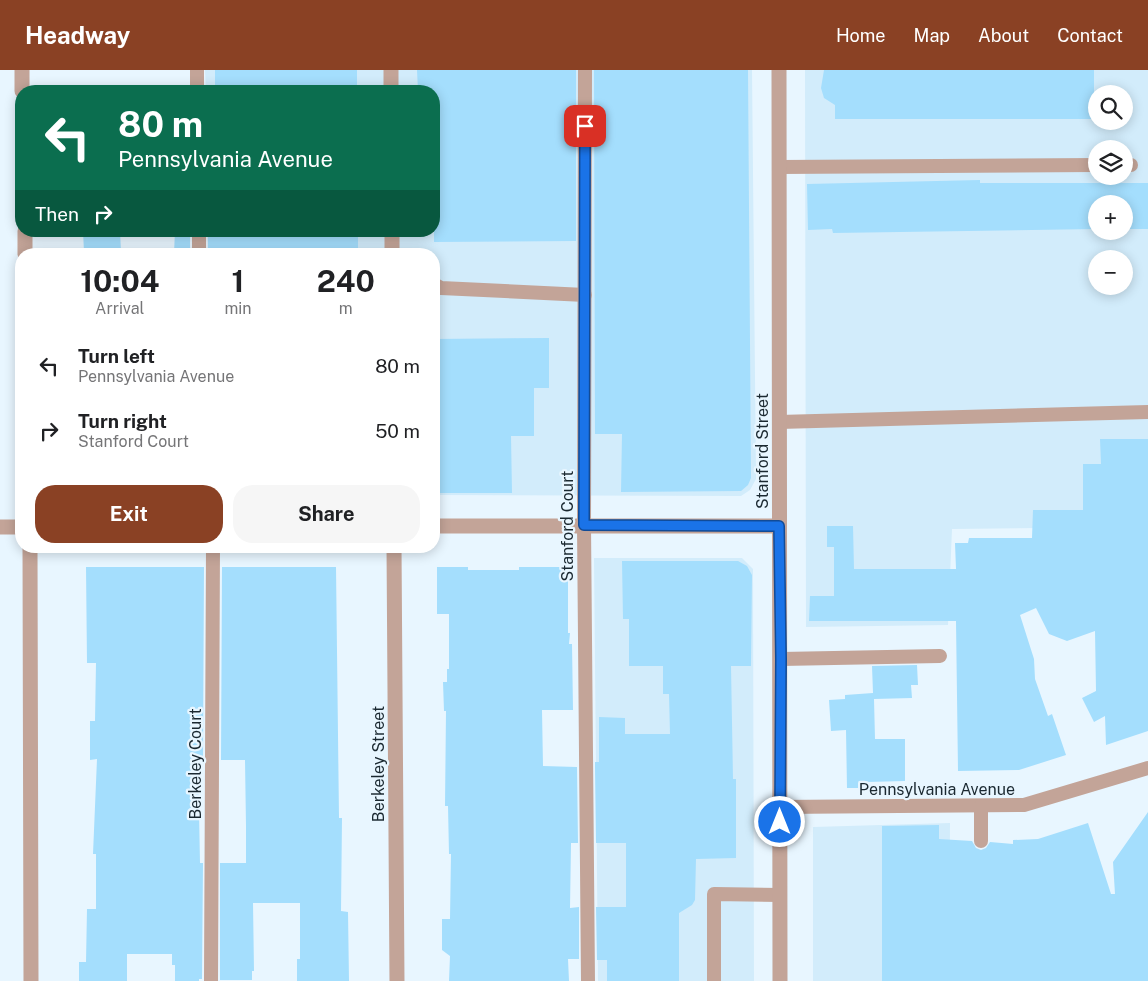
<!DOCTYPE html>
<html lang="en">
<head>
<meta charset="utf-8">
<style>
	body { margin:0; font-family:"Public Sans",sans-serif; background:#f6f6f6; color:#202124; height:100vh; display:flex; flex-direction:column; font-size:19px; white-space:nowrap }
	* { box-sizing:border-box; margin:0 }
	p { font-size:16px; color:#757577 }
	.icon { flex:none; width:28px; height:28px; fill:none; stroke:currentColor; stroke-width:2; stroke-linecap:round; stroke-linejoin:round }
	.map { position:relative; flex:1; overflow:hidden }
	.panel { position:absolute; left:15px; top:178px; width:425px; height:305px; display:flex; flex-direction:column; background:#fff; border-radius:20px; box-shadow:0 2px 12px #0003 }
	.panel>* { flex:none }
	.top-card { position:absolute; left:15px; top:15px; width:425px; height:152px; border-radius:20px; box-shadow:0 2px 12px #0003; background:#0b6e4f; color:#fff; overflow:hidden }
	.tools { position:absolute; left:1088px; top:15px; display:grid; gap:10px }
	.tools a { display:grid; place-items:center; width:45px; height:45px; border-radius:50%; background:#fff; box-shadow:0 2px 12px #0003; font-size:25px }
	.pin { position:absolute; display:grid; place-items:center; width:42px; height:42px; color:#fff; margin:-21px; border-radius:10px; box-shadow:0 2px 8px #0006 }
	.me { position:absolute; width:55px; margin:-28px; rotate:0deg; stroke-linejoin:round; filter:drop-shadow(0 0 4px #0008) }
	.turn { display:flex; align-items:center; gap:18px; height:105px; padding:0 20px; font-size:22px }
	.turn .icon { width:65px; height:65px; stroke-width:2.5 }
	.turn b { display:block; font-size:35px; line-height:42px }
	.then { display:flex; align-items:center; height:48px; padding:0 20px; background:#0003; gap:10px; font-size:19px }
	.eta { display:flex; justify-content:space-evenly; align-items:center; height:85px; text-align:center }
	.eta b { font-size:30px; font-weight:700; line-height:35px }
	.cta { display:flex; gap:10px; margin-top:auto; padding:10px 20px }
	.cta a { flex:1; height:58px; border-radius:20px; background:#8a4124; color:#fff; font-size:20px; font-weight:700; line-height:58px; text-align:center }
	.cta a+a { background:#f6f6f6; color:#202124 }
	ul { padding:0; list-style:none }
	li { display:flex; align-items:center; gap:15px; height:65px; padding:0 20px }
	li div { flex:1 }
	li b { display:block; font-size:19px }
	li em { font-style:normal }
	header { display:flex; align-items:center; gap:30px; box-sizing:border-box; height:70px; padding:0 25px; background:#8a4124; color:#fff }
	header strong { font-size:24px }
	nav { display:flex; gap:28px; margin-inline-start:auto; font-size:18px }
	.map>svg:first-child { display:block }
	.built { fill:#d2ecfb; fill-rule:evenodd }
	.building { fill:#a4defd }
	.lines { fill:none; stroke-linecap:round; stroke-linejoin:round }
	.service { stroke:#c3a498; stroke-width:14 }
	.minor { stroke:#c3a498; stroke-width:15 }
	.route-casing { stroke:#114b97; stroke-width:12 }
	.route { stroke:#1a73e8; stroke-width:9 }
	.labels { text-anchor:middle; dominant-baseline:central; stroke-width:4.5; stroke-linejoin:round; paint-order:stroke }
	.street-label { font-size:16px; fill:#1a2830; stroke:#e8f6ff }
</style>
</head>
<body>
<header>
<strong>Headway</strong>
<nav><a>Home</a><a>Map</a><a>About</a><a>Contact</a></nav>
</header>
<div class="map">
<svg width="1148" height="911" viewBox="0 0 1148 911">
	<rect width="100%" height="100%" fill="#e8f6ff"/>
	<g class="built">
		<polygon points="205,0 752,0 756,409 750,420 741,426 434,425 434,184 208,184 207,161 434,161 434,21 206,21"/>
		<path d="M805 0H1148V457L952 459 948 555 806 557ZM1096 24H1124V51H1096ZM1096 79H1124V106H1096ZM1096 134H1124V161H1096ZM1096 189H1124V216H1096Z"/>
		<polygon points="594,488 742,488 753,499 754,911 598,911"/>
		<polygon points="950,753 949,911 813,911 813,757"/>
	</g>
	<g class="building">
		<rect x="215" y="0" width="142" height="21"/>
		<polygon points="417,0 576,0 576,171 434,172 434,21 418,21"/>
		<polygon points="594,0 748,0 751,408 748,415 741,421 621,422 622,364 595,364"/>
		<polygon points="824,0 1094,0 1094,49 835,49 835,35 824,28 821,18"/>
		<polygon points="980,110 980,113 1148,113 1148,159 1124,159 1124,134 1096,134 1096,159 833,163 832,159 808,160 807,114"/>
		<polygon points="83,161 120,161 121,182 84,182"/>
		<polygon points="175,161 190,161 190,183 174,183"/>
		<polygon points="208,161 358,161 358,184 208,183"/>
		<polygon points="549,268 549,318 534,318 534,366 511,366 512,423 434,423 434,269"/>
		<polygon points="1100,369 1148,369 1148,661 1106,675 1105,646 1094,652 1082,628 1096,621 1095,561 1067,571 1049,564 1036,538 1020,545 1034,589 1035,609 1048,646 1052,644 1066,685 1019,700 958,701 956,551 809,551 810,526 834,526 834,477 827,477 827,456 853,456 854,499 956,499 955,473 968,473 969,468 1032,468 1033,440 1083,440 1083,394 1101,394"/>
		<polygon points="622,491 738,491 747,496 752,505 751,596 731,596 733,709 736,709 736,788 696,789 695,830 692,835 679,843 679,911 607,911 607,890 597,890 596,837 626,837 626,773 596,773 595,697 595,692 599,692 599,647 625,648 625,664 670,664 669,624 663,624 663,596 629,596 629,549 623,549"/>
		<polygon points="86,497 204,497 203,689 198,689 200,793 203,793 202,909 199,909 199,911 175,911 175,895 172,895 172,884 127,884 127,911 79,911 79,892 86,892 87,839 96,839 96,784 93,784 97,689 90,690 90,651 95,651 96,593 87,593"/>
		<polygon points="222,497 336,497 339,748 342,748 341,841 348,842 349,911 297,911 297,889 300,889 300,833 253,833 254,901 252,901 252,910 220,910 220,793 246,793 246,756 245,690 221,690"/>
		<polygon points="437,497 468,497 468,500 519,500 519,497 568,497 568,563 570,563 569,574 572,574 573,640 542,640 543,696 577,697 578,773 571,773 570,838 579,837 579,889 568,889 569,911 449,911 450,886 442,880 442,849 450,849 451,784 449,784 448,736 445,736 446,641 444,641 443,612 447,612 447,599 449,599 449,544 437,544"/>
		<polygon points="917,595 918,615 911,615 912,628 874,629 875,669 905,669 905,711 867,712 867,718 847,718 846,660 831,661 829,630 845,629 845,625 873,623 872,596"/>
		<polygon points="1148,742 1148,911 882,911 882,756 939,755 939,769 972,771 976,778 981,780 986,778 990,772 1013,774 1013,770 1038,769 1088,753 1111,824 1115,824 1113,792"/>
	</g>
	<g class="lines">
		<g class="service">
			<polyline points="197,0 197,21"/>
			<polyline points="585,0 584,455 588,911"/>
			<polyline points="1124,95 1131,95"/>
			<polyline points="779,97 1096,95"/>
			<polyline points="199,161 199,184"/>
			<polyline points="434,214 441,218 585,225"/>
			<polyline points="779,352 1148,342"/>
			<polyline points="781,589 940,586"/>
			<polyline points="780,737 1024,735 1148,698"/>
			<polyline points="981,771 981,736"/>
			<polyline points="211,911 213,476"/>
			<polyline points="714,911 714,824 780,825"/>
		</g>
		<g class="minor">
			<polyline points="22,0 22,21"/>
			<polyline points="391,0 391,21"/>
			<polyline points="779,0 780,911"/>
			<polyline points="25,161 25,184"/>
			<polyline points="392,161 392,184"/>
			<polyline points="434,456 779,456"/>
			<polyline points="0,457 21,457"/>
			<polyline points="30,476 31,911"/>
			<polyline points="394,476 397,911"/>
		</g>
	</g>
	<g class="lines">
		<g class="route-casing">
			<polyline id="route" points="585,56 584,455 779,456 781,589 780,752"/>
		</g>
		<use href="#route" class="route"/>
	</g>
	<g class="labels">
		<g class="street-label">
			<text transform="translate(762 381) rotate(-90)">Stanford Street</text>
			<text transform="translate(567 456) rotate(-90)">Stanford Court</text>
			<text transform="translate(195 694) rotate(-90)">Berkeley Court</text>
			<text transform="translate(378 694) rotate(-90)">Berkeley Street</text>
			<text x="937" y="719">Pennsylvania Avenue</text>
		</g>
	</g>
</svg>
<div class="tools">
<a><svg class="icon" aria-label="search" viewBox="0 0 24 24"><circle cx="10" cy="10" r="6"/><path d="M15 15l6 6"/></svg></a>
<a><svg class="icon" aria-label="layers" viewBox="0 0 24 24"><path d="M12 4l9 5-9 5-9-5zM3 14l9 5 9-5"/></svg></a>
<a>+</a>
<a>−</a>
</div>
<div class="pin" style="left:585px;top:56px;background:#d93025"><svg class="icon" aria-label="arrive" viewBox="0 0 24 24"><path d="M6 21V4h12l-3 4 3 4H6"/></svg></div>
<svg class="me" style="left:780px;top:752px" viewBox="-20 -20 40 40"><circle r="17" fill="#1a73e8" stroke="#fff" stroke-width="3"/><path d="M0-11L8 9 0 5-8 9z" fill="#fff"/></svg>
<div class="top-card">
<div class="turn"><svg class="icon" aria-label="left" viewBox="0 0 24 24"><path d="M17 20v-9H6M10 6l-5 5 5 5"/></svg><div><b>80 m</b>Pennsylvania Avenue</div></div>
<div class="then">Then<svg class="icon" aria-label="right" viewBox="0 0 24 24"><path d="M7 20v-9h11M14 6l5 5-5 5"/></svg></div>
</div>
<section class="panel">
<div class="eta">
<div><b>10:04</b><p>Arrival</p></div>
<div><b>1</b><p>min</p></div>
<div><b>240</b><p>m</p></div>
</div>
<ul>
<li><svg class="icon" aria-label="left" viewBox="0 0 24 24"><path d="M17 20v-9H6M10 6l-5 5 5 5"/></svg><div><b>Turn left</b><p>Pennsylvania Avenue</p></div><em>80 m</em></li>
<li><svg class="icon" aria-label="right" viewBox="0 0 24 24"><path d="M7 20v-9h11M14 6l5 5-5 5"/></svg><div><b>Turn right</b><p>Stanford Court</p></div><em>50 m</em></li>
</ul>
<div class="cta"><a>Exit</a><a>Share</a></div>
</section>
</div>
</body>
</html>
